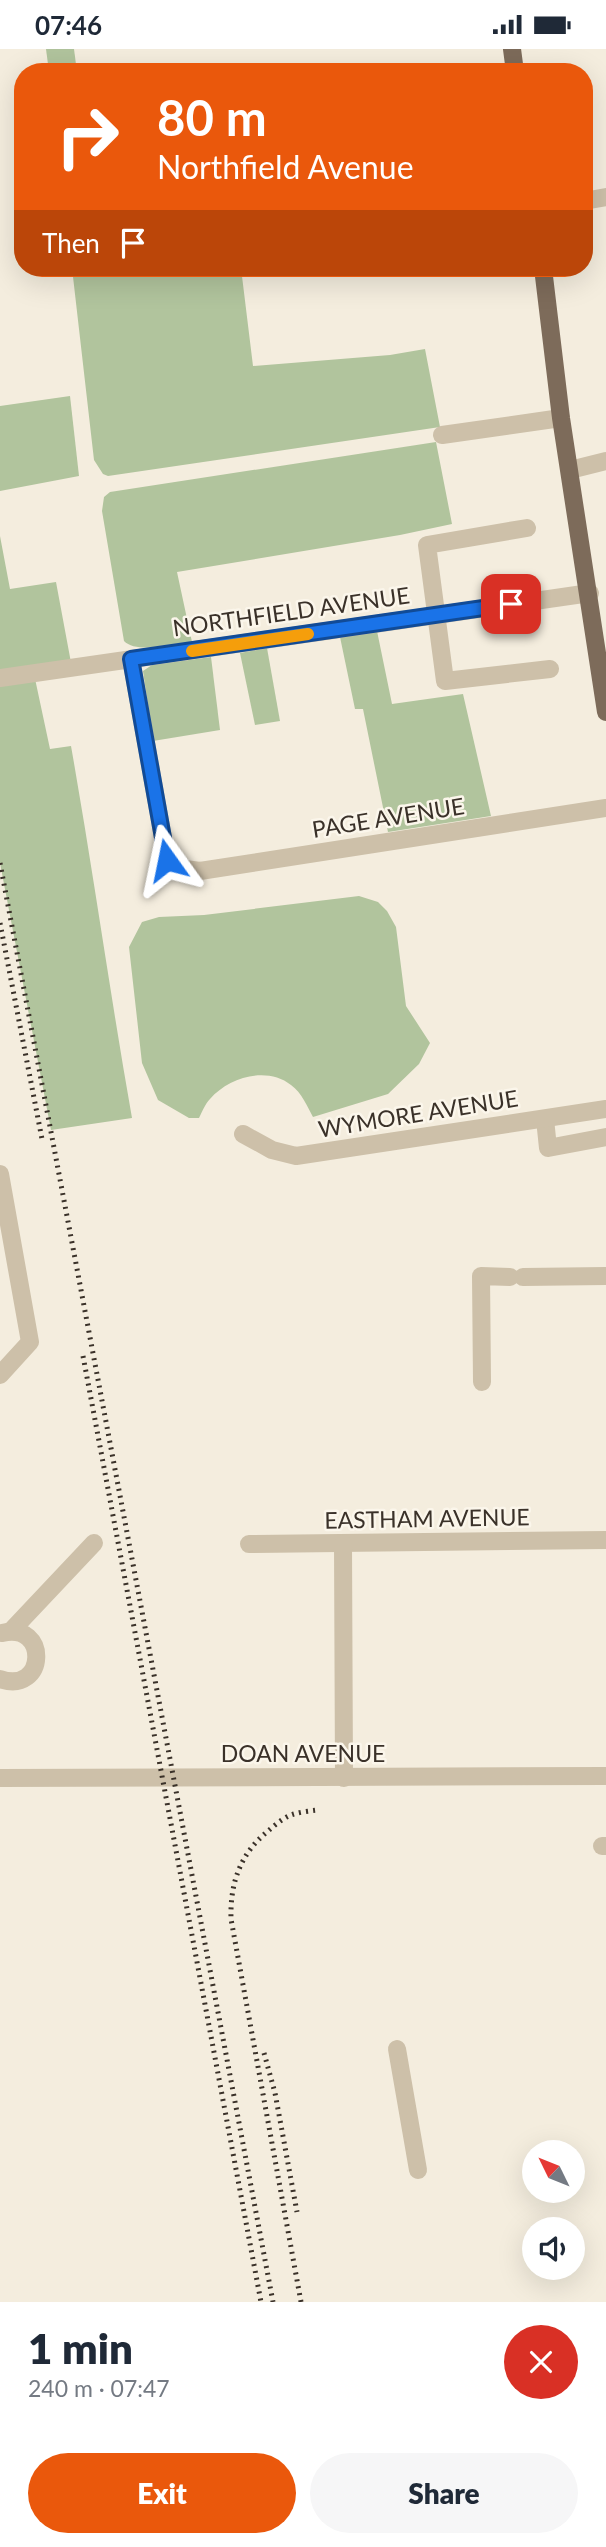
<!DOCTYPE html>
<html lang="en">
<head>
<meta charset="utf-8">
<style>
	body { margin:0; font-family:Lato,sans-serif; background:#f6f6f7; color:#1f2937; height:100vh; display:flex; flex-direction:column; font-size:26px; white-space:nowrap }
	* { box-sizing:border-box; margin:0 }
	p { font-size:23px; color:#747a83 }
	.icon { flex:none; width:38px; height:38px; fill:none; stroke:currentColor; stroke-width:2; stroke-linecap:round; stroke-linejoin:round }
	.map { position:relative; height:2253px; overflow:hidden }
	.panel { display:flex; flex-direction:column; background:#fff; flex:1 }
	.panel>* { flex:none }
	.guide { position:absolute; left:14px; top:14px; width:579px; height:214px; border-radius:28px; box-shadow:0 7px 28px #0002; background:#ea580c; color:#fff; overflow:hidden }
	.needle { width:46px; rotate:313deg }
	.fabs { position:absolute; left:522px; top:2091px; display:grid; gap:14px }
	.fabs a { display:grid; place-items:center; width:63px; height:63px; border-radius:50%; background:#fff; box-shadow:0 7px 28px #0002; font-size:35px }
	.pin { position:absolute; display:grid; place-items:center; width:60px; height:60px; color:#fff; margin:-30px; border-radius:14px; box-shadow:0 4px 10px #0006 }
	.me { position:absolute; width:77px; margin:-38px; rotate:348deg; stroke-linejoin:round; filter:drop-shadow(0 0 5px #0008) }
	.turn { display:flex; align-items:center; gap:24px; height:147px; padding:0 28px; font-size:32px }
	.turn .icon { width:91px; height:91px; stroke-width:2.5 }
	.turn b { display:block; font-size:49px; line-height:60px }
	.then { display:flex; align-items:center; height:66px; padding:0 28px; background:#0003; gap:14px; font-size:26px }
	.round { display:grid; place-items:center; flex:none; width:74px; height:74px; border-radius:37px; background:#f6f6f7 }
	.summary { display:flex; align-items:center; justify-content:space-between; height:119px; padding:0 28px }
	h1 { font-size:42px; font-weight:800; line-height:52px }
	.action { display:flex; gap:14px; margin-top:auto; padding:14px 28px }
	.action a { flex:1; height:80px; border-radius:42px; background:#ea580c; color:#fff; font-size:28px; font-weight:800; line-height:80px; text-align:center }
	.action a+a { background:#f6f6f7; color:#1f2937 }
	.status { display:flex; justify-content:space-between; align-items:center; height:49px; padding:0 35px; background:#fff; direction:ltr }
	.status svg { height:19px; fill:currentColor }
	.map>svg:first-child { display:block }
	.green { fill:#b1c49d }
	.lines { fill:none; stroke-linecap:round; stroke-linejoin:round }
	.minor { stroke:#cdc0a9; stroke-width:18 }
	.major { stroke:#7d6b5a; stroke-width:18 }
	.rail { stroke:#3a3129; stroke-width:5; stroke-dasharray:2 5; stroke-linecap:butt }
	.route-casing { stroke:#114b97; stroke-width:18 }
	.route { stroke:#1a73e8; stroke-width:12 }
	.slow { stroke:#f59e0b; stroke-width:12 }
	.labels { text-anchor:middle; dominant-baseline:central; stroke-width:5; stroke-linejoin:round; paint-order:stroke }
	.street-label { font-size:23px; fill:#3a3129; stroke:#fbf6eb }
</style>
</head>
<body>
<div class="status"><b>07:46</b><svg viewBox="0 0 49 12"><path d="M0 12V9h3v3zM5 12V6h3v6zM10 12V3h3v9zM15 12V0h3v12zM26 1h20v11H26zM47 4h2v5h-2z"/></svg></div>
<div class="map">
<svg width="606" height="2253" viewBox="0 0 606 2253">
	<rect width="100%" height="100%" fill="#f4edde"/>
	<g class="green">
		<polygon points="46,0 74,0 77,23 49,23"/>
		<polygon points="72,219 241,219 253,317 390,306 425,300 440,378 108,427 103,425 94,411"/>
		<polygon points="70,347 79,427 0,442 0,357"/>
		<path d="M436 393 452 475 400 486 177 523 192 593C176 595 136 605 124 592L102 462 104 448 110 443Z"/>
		<path d="M0 487 10 540 56 533 72 619 34 625 50 700 71 697C93 821 110 945 132 1069L51 1081 0 814Z"/>
		<polygon points="377,582 392,655 463,645 491,767 388,783 363,660 355,660 340,588"/>
		<polygon points="267,599 280,672 255,676 240,604"/>
		<polygon points="211,608 220,681 153,692 143,622 152,616"/>
		<path d="M359 847 378 853 387 862 396 878 406 957 430 994 419 1015 388 1045 313 1068C307 1057 302 1044 291 1036 267 1017 229 1028 210 1050 205 1055 202 1063 199 1069H189L158 1051 142 1014 129 898 142 873 159 868 204 866Z"/>
	</g>
	<g class="lines">
		<g class="minor">
			<polyline points="584,152 606,148"/>
			<polyline points="442,386 561,369"/>
			<polyline points="570,421 606,412"/>
			<polyline points="527,479 427,496 445,632 550,620"/>
			<polyline points="131,610 167,811 178,819 200,822 606,759"/>
			<polyline points="0,629 590,544"/>
			<polyline points="545,1070 548,1099 606,1088"/>
			<polyline points="243,1085 272,1101 296,1107 606,1060"/>
			<polyline points="0,1125 30,1293 0,1326"/>
			<polyline points="523,1228 606,1227"/>
			<polyline points="482,1333 481,1227 510,1228"/>
			<polyline points="249,1495 606,1491"/>
			<polyline points="343,1495 344,1729"/>
			<polyline points="11,1582 94,1494"/>
			<path d="M0 1630C47 1646 49 1572 2 1584"/>
			<polyline points="0,1729 606,1727"/>
			<polyline points="602,1797 606,1797"/>
			<polyline points="397,2000 418,2121"/>
		</g>
		<g class="major">
			<polyline points="512,0 515,23"/>
			<polyline points="543,219 561,369 606,663"/>
		</g>
		<g class="rail">
			<polyline points="0,814 273,2253"/>
			<polyline points="0,874 42,1090"/>
			<polyline points="83,1307 261,2253"/>
			<polyline points="264,2004 275,2044 297,2163"/>
			<path d="M301 2253 231 1870C230 1834 240 1805 268 1782 275 1776 283 1769 291 1766 299 1763 310 1762 318 1761"/>
		</g>
	</g>
	<g class="lines">
		<g class="route-casing">
			<polyline id="route" points="167,811 131,610 511,555"/>
		</g>
		<use href="#route" class="route"/>
		<polyline class="slow" points="192,602 308,585"/>
	</g>
	<g class="labels">
		<g class="street-label">
			<text transform="translate(291 562) rotate(-8)">NORTHFIELD AVENUE</text>
			<text transform="translate(388 768) rotate(-9)">PAGE AVENUE</text>
			<text transform="translate(418 1064) rotate(-9)">WYMORE AVENUE</text>
			<text transform="translate(427 1469) rotate(-1)">EASTHAM AVENUE</text>
			<text x="303" y="1704">DOAN AVENUE</text>
		</g>
	</g>
</svg>
<div class="fabs">
<a><svg class="needle" viewBox="-14 -14 28 28"><path d="M0-13l5 13h-10z" fill="#e53935"/><path d="M0 13l5-13h-10z" fill="#747a83"/></svg></a>
<a><svg class="icon" aria-label="sound" viewBox="0 0 24 24"><path d="M4 9h4l5-4v14l-5-4H4zM17 9q2 3 0 6"/></svg></a>
</div>
<div class="pin" style="left:511px;top:555px;background:#d93025"><svg class="icon" aria-label="arrive" viewBox="0 0 24 24"><path d="M6 21V4h12l-3 4 3 4H6"/></svg></div>
<svg class="me" style="left:167px;top:811px" viewBox="-20 -20 40 40"><path d="M0-17L14 15 0 8-14 15z" fill="#1a73e8" stroke="#fff" stroke-width="4"/></svg>
<div class="guide">
<div class="turn"><svg class="icon" aria-label="right" viewBox="0 0 24 24"><path d="M7 20v-9h11M14 6l5 5-5 5"/></svg><div><b>80 m</b>Northfield Avenue</div></div>
<div class="then">Then<svg class="icon" aria-label="arrive" viewBox="0 0 24 24"><path d="M6 21V4h12l-3 4 3 4H6"/></svg></div>
</div>
</div>
<section class="panel">
<div class="summary"><div><h1>1 min</h1><p>240 m · 07:47</p></div><a class="round" style="background:#d93025;color:#fff"><svg class="icon" aria-label="close" viewBox="0 0 24 24"><path d="M6 6l12 12M18 6L6 18"/></svg></a></div>
<div class="action"><a>Exit</a><a>Share</a></div>
</section>
</body>
</html>
